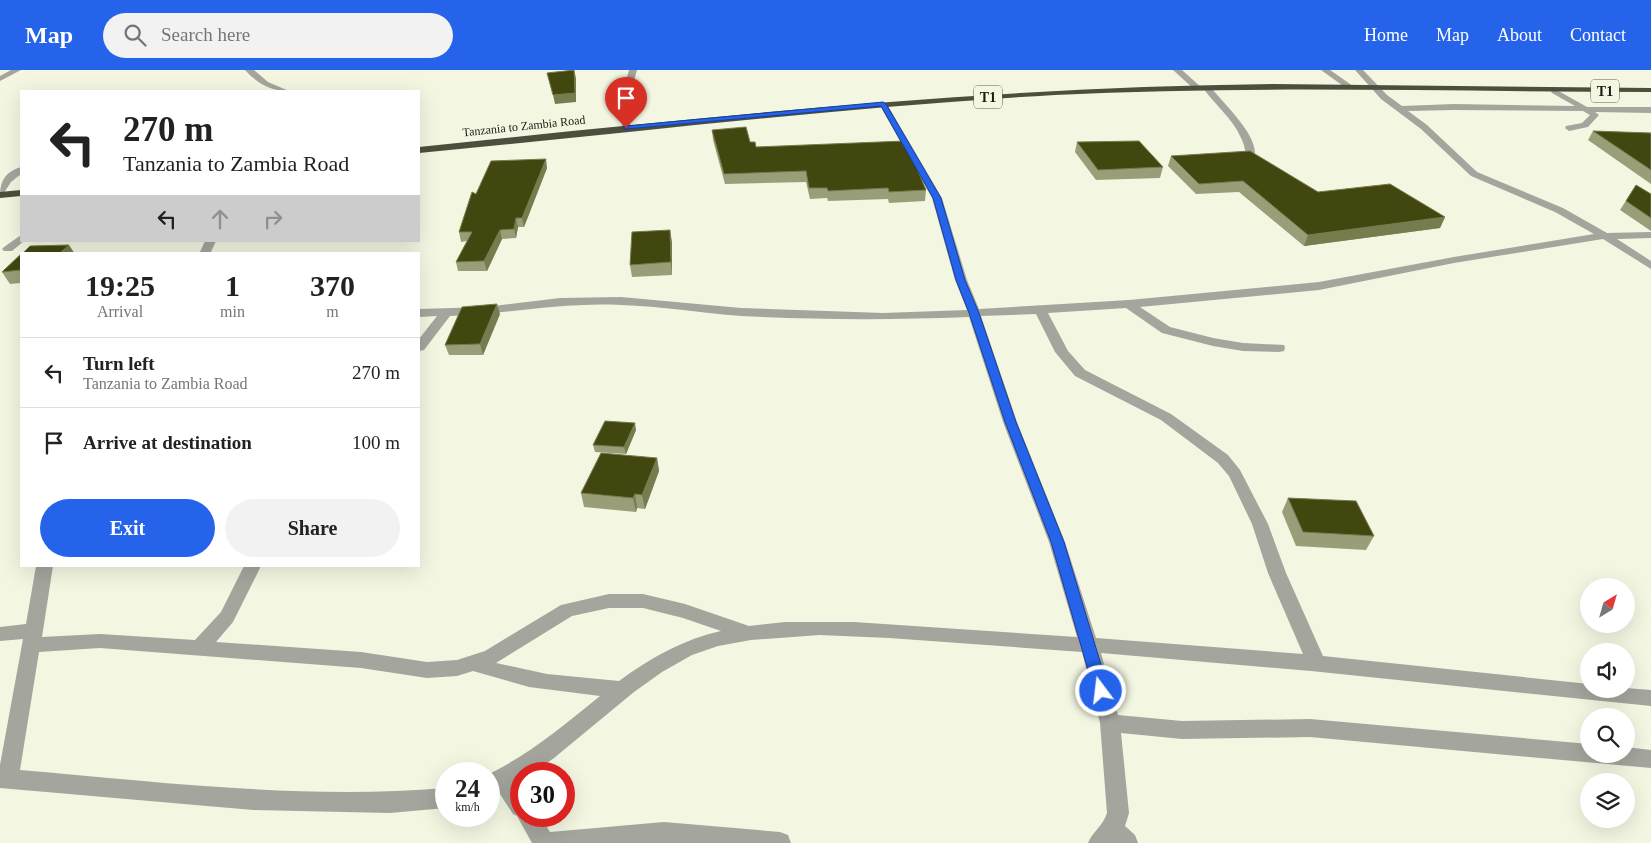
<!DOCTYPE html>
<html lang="en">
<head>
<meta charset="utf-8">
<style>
	body { margin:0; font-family:Georgia,serif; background:#f2f2f2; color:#222; height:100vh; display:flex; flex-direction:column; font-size:19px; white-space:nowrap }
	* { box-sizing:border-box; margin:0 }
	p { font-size:16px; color:#767676 }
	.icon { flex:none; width:28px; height:28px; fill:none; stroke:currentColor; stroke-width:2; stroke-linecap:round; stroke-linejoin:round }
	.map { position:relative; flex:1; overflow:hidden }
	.panel { position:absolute; left:20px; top:182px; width:400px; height:315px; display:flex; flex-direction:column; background:#fff; border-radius:0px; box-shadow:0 5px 20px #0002 }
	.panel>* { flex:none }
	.guide { position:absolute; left:20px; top:20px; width:400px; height:152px; border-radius:0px; box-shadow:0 5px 20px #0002; background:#fff; color:#222; overflow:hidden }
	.needle { width:32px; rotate:37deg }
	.fabs { position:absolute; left:1580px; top:508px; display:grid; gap:10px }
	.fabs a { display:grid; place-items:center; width:55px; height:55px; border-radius:50%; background:#fff; box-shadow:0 5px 20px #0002; font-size:25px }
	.speed { position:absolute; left:435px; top:692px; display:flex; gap:10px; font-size:25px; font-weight:700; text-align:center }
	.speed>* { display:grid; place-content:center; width:65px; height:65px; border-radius:50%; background:#fff; box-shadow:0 5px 20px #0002; line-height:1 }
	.speed small { font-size:12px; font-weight:400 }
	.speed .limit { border:8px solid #d22; background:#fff; color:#111 }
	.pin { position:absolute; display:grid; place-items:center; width:42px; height:42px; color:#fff; margin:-51px -21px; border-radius:50% 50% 50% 0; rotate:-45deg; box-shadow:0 0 5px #0007 }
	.pin .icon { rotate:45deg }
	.me { position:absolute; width:55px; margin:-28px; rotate:345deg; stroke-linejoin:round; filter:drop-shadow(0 0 4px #0008) }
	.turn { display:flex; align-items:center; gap:18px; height:105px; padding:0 20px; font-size:22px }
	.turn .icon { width:65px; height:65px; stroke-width:2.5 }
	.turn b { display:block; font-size:35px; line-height:42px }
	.lanes { display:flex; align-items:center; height:48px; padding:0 20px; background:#0003; justify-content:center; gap:25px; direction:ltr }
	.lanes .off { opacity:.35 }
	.eta { display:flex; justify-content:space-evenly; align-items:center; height:85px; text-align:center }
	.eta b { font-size:30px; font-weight:800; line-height:35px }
	.action { display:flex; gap:10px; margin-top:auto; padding:10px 20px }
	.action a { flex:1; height:58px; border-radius:30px; background:#2563eb; color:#fff; font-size:20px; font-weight:800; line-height:58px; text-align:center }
	.action a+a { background:#f2f2f2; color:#222 }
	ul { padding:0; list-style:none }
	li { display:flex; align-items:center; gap:15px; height:70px; padding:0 20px; border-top:1px solid #e0e0e0 }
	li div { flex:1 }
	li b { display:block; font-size:19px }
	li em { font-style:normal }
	header { display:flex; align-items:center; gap:30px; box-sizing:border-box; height:70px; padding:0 25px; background:#2563eb; color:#fff }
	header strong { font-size:24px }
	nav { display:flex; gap:28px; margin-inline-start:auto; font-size:18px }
	.search { width:350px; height:45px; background:#f2f2f2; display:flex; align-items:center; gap:12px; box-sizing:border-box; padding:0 18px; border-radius:28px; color:#767676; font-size:19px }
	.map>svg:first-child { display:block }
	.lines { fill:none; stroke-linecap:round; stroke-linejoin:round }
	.minor { fill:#a4a59d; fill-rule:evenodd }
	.highway { fill:#4c4f3d; fill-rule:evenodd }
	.wall { fill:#9a9e78 }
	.shaded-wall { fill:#777c4f }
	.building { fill:#424710; stroke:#777c4f }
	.route { fill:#2563eb; stroke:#184099 }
	.labels { text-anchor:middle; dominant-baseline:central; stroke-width:5; stroke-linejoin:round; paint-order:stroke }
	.far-street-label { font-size:12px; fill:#191a13; stroke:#f3f6e1 }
	.shield { fill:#f3f6e1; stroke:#5a5c51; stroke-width:1 }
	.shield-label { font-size:14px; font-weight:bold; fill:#191a13 }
</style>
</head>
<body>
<header>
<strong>Map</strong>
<div class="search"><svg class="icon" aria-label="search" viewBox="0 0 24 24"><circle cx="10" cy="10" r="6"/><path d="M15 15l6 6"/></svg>Search here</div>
<nav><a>Home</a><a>Map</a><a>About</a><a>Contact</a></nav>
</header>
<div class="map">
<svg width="1651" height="773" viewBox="0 0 1651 773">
	<rect width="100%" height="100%" fill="#f3f6e1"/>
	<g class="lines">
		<g class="minor">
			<polygon points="11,0 21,0 0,11 0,6"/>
			<path d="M245 0H254L268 12 289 21C271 22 257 13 245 0Z"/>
			<polygon points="629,0 637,0 632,18 630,57 626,60 622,57 624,18"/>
			<polygon points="1173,0 1182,0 1202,18 1195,20"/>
			<polygon points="1321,0 1330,0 1353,16 1346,18"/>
			<path d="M1355 0H1363L1387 25 1402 36 1454 34 1575 36 1552 23 1551 21 1555 19 1587 37H1651V43L1595 42 1599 45 1588 57 1569 61 1565 58 1566 56 1582 53 1590 45 1583 41 1454 40 1408 41 1427 55 1477 102 1563 138 1607 163 1651 162V168L1617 169 1651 191V199L1603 169 1454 193 1319 220 1140 237 1170 257 1213 268 1243 273 1284 275 1285 278 1284 281 1279 282 1243 281 1213 276 1162 263 1126 238 1048 243 1068 281 1085 300 1171 344 1228 385 1240 400 1268 454 1286 503 1323 586 1589 614V619L1626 618 1651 620V636L1311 601 1101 583 1118 645 1182 651 1310 649 1589 674V684H1626V677L1651 680V698L1310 667 1182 669 1121 663 1129 743 1125 756 1135 765 1138 773H1088C1093 761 1103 756 1107 743L1100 653 1082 582 889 568 820 565 751 570 718 576 692 585 662 602 634 622 554 688 531 704H521V709L516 712 521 719V746H540L550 762 664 752 780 762 788 765 791 773H532L517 746 513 744 498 721 489 725V704C530 684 564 655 600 626L529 617 473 601 457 606 427 608 361 598 100 578 39 582 20 700C161 712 304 730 446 718V738L390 743 253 740 0 718V695L23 569 0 571V557L26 554 36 496H53L42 567 100 564 195 570 221 542 244 496H261L233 552 216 572 361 582 427 592 457 590 485 581 561 535 609 524H643L685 534 749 556 785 552H854L1077 567 1049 472 1003 352 969 247C893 250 817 250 741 246 701 243 661 236 621 235 563 232 507 244 450 246L424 280 419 281V269L437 246 419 247V239L485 237 560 228 621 227 741 238 883 243 967 240 955 210 932 128 879 34 883 32 887 34 942 128 967 210 979 239 1129 230 1319 212 1454 187 1594 164 1555 142 1471 106 1421 59 1381 29ZM1036 244 1055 282 1075 306 1161 350 1218 393 1229 406 1252 454 1268 503 1303 584 1096 568 1065 472 1017 352 981 246ZM609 538H643L683 548 721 561C684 569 649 589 619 611L547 604 496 593 572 546Z"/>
			<path d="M1204 16H1210C1223 34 1262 67 1254 90H1248C1245 83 1245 75 1241 68 1233 49 1215 35 1203 18Z"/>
			<path d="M21 97V104L11 112 4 123 0 124C0 110 7 101 21 97Z"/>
			<polygon points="21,165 21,171 24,171 12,181 4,181 2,179 4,177"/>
			<polygon points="205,171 216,171 210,184 199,184"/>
		</g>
		<g class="highway">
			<path d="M1274 14 1651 18V22C1452 22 1254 15 1055 25 842 37 631 63 419 83V77C703 47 988 17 1274 14Z"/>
			<polygon points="21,120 21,126 0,128 0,122"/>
		</g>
	</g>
	<g class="wall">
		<polygon points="712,60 750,72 756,77 920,99 920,106 926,120 925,131 889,133 888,129 828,131 827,128 810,129 806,112 725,114 713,70"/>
		<polygon points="1593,61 1651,63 1651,114 1588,70"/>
		<polygon points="1077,72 1163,97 1160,108 1096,110 1075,82"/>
		<polygon points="1171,86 1318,122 1445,147 1440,158 1304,176 1239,122 1196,124 1168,96"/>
		<polygon points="547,98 524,157 518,157 516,168 502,169 487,201 458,201 456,192 467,171 461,172 459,162 476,124"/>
		<polygon points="1636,115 1651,124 1651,161 1620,140"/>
		<polygon points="672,172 672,205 632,207 630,195"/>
		<polygon points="21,184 21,213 10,214 2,202"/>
		<polygon points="500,244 483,285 449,285 445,275"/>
		<polygon points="636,360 626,384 595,382 593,375"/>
		<polygon points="657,388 659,401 645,439 637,438 636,442 584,437 581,423"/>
		<polygon points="1288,428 1374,466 1366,480 1296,476 1282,442"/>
	</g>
	<g class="shaded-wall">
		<polygon points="574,0 576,8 576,32 555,34 553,25"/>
		<polygon points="546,89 547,98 524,157 522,148"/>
		<polygon points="1445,147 1440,158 1304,176 1308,165"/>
		<polygon points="516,148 518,157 516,168 514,159"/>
		<polygon points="500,160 502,169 487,201 484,191"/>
		<polygon points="670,160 672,172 672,205 671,192"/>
		<polygon points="69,175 75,184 59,184"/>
		<polygon points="497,234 500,244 483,285 480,274"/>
		<polygon points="635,353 636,360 626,384 624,377"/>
		<polygon points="657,388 659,401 645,439 642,425"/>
		<polygon points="635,424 637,438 636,442 633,428"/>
	</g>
	<g class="building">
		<polygon points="574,0 575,23 553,25 547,3"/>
		<polygon points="746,57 750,72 755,72 756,77 904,71 920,99 917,99 926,120 889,122 888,118 828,121 827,118 809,118 806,101 724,104 712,60"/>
		<polygon points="1593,61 1651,63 1651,100"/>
		<polygon points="1139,71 1163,97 1098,100 1077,72"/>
		<polygon points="1250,81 1318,122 1390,114 1445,147 1308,165 1243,111 1199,114 1171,86"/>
		<polygon points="546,89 522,148 516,148 514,159 500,160 484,191 456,192 472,162 459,162 472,122 476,124 491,91"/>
		<polygon points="1636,115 1651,124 1651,148 1626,131"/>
		<polygon points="670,160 671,192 630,195 632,162"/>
		<polygon points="69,175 59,184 22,184 30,176"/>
		<polygon points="21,184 21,200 2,202"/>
		<polygon points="497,234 480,274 445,275 462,237"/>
		<polygon points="605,351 635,353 624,377 593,375"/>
		<polygon points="601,383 657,388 642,425 635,424 633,428 581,423"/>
		<polygon points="1288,428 1356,431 1374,466 1303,462"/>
	</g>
	<polygon class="route" points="883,32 886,34 941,128 965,210 979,243 1016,352 1064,472 1109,621 1107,626 1101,628 1096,626 1094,621 1051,472 1005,352 969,243 956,210 933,128 881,36 626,59 623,58 626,56"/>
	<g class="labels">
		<g class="far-street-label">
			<text transform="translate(524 56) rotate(-6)">Tanzania to Zambia Road</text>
		</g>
		<g class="shield">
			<rect x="1591" y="9.5" width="28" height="23" rx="4"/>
			<rect x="974" y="15.5" width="28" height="23" rx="4"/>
		</g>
		<g class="shield-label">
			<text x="1605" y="21">T1</text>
			<text x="988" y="27">T1</text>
		</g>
	</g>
</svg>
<div class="fabs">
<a><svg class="needle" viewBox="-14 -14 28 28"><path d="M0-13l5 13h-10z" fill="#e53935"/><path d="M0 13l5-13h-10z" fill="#767676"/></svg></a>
<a><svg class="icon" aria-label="sound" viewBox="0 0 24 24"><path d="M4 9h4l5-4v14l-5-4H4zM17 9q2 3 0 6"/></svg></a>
<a><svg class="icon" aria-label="search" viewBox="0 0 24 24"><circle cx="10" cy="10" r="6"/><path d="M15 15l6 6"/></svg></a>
<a><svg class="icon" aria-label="layers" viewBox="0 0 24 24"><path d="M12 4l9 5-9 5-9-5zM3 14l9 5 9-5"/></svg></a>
</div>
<div class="speed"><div>24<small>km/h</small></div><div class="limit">30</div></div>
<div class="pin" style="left:626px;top:58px;background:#d93025"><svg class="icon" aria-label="arrive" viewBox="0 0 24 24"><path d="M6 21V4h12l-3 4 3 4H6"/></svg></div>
<svg class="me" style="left:1101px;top:621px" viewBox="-20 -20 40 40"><circle r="17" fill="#2563eb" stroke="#fff" stroke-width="3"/><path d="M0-11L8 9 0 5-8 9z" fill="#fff"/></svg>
<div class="guide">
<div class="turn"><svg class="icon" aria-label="left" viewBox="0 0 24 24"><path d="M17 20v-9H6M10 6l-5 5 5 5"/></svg><div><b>270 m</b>Tanzania to Zambia Road</div></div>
<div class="lanes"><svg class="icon" aria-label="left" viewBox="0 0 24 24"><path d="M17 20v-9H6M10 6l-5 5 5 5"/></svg><svg class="icon off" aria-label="ahead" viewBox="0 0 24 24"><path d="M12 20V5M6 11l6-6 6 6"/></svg><svg class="icon off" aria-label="right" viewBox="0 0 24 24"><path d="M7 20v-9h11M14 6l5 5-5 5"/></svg></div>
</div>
<section class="panel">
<div class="eta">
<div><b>19:25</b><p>Arrival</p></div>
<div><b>1</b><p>min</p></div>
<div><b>370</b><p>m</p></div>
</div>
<ul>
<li><svg class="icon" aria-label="left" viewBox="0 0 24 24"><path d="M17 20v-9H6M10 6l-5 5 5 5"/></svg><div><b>Turn left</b><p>Tanzania to Zambia Road</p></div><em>270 m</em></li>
<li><svg class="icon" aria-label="arrive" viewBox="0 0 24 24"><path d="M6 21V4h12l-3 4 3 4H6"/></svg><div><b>Arrive at destination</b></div><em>100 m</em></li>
</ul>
<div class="action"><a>Exit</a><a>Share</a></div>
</section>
</div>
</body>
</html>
